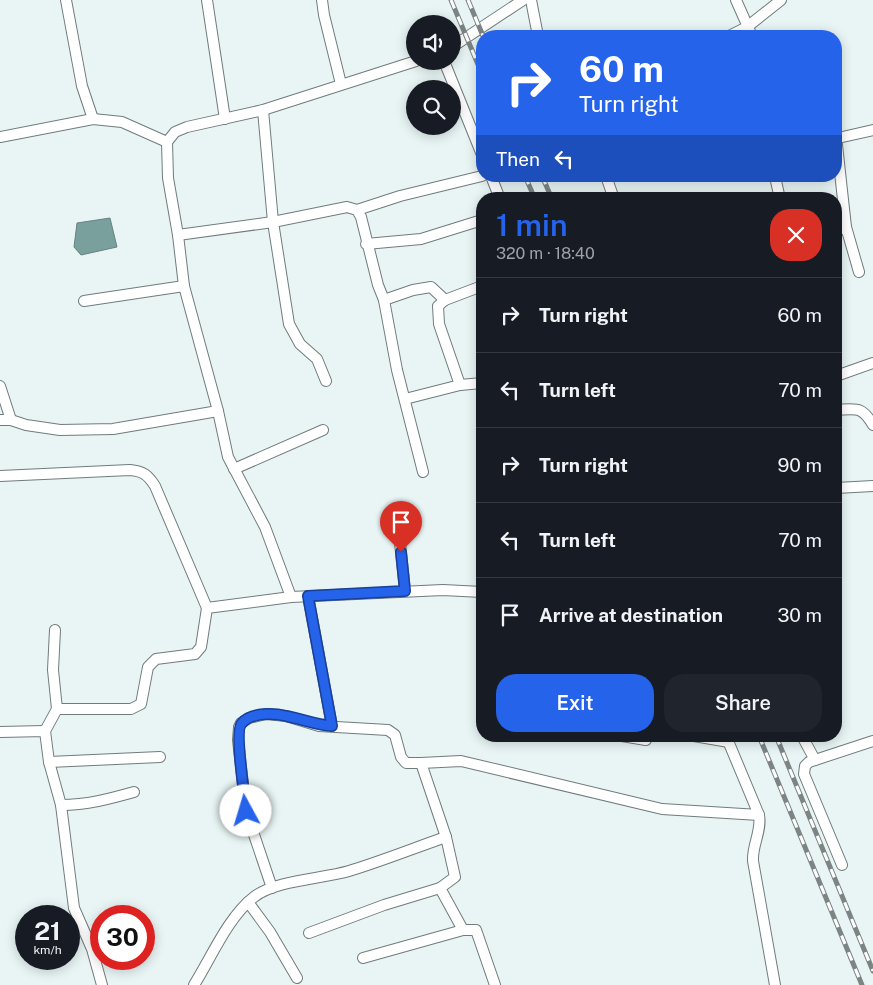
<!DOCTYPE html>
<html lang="en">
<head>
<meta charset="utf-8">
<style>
	body { margin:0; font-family:"Public Sans",sans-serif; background:#20242c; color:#f1f3f6; height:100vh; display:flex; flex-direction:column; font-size:19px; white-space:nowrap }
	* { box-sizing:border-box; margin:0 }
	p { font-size:16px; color:#9ea1a6 }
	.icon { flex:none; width:28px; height:28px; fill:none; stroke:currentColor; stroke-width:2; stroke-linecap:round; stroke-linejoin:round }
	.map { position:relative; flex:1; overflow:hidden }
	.side { position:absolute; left:476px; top:192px; width:366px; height:550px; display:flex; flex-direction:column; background:#171b24; border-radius:20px; box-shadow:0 2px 12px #0003 }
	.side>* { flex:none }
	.top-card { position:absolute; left:476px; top:30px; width:366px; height:152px; border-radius:20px; box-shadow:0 2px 12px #0003; background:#2563eb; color:#fff; overflow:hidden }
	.tools { position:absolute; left:406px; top:15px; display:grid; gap:10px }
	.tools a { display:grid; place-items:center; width:55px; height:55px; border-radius:50%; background:#171b24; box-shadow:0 2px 12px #0003; font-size:25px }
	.speed { position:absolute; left:15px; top:905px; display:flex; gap:10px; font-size:25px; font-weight:700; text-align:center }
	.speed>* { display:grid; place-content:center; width:65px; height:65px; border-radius:50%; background:#171b24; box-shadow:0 2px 12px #0003; line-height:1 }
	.speed small { font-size:12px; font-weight:400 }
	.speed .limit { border:8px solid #d22; background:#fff; color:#111 }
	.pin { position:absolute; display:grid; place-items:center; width:42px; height:42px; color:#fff; margin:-51px -21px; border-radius:50% 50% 50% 0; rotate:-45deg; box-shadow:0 0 5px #0007 }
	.pin .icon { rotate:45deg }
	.me { position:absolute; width:55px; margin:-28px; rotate:354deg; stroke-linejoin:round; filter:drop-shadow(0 0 4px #0008) }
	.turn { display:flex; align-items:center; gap:18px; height:105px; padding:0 20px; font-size:22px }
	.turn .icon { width:65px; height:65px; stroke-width:2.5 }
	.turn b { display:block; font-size:35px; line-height:42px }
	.then { display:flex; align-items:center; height:48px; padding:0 20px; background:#0003; gap:10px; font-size:19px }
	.round { display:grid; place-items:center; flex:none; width:52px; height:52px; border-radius:20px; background:#20242c }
	.summary { display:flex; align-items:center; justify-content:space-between; height:85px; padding:0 20px }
	h1 { font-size:30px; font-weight:600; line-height:38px; color:#2563eb }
	.cta { display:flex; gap:10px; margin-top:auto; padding:10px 20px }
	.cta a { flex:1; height:58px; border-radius:20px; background:#2563eb; color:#fff; font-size:20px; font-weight:600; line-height:58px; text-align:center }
	.cta a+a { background:#20242c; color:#f1f3f6 }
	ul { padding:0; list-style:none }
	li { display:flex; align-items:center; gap:15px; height:75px; padding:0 20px; border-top:1px solid #363941 }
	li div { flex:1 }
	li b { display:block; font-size:19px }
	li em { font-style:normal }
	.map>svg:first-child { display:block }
	.water { fill:#7aa09e; stroke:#668281 }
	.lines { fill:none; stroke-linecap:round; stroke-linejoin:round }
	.minor-casing { stroke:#707c7b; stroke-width:12 }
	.minor { stroke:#fff; stroke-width:10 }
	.rail-casing { stroke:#7c8484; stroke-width:5 }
	.rail { stroke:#fff; stroke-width:3; stroke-dasharray:9; stroke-linecap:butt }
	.route-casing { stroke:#184099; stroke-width:12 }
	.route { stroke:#2563eb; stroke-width:9 }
</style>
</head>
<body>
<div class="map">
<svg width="873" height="985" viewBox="0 0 873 985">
	<rect width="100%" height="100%" fill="#e8f5f4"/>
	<polygon class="water" points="110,218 117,247 81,255 74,247 77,223"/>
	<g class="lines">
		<g class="minor-casing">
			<g id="minor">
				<polyline points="66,0 82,86 93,119"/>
				<polyline points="207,0 225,119"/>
				<polyline points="322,0 324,15 341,84"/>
				<polyline points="531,0 538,36"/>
				<polyline points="736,0 752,36"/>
				<polyline points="729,36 747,27 781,0"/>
				<polyline points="452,47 523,0"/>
				<polyline points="444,61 482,155"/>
				<polyline points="263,110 273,222 289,324 300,344 317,359 326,381"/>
				<polyline points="836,136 846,227 859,272"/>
				<polyline points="0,137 93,119 122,122 167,142"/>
				<polyline points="838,138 873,130"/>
				<polyline points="491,176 500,199"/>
				<polyline points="606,176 614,199"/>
				<polyline points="776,181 780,199"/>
				<polyline points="357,210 400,196 482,176"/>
				<polyline points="836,231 846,227"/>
				<polyline points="178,235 273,222 347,207 357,210 361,217 378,285 384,300 397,370 423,472"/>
				<polyline points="366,244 421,239 482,220"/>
				<polyline points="384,300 413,290 431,287 445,300"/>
				<polyline points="84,301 184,286"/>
				<polyline points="836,376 873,363"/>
				<polyline points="460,385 439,324 438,306 445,300 482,286"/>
				<polyline points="0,386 11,420"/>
				<polyline points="405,399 460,385 482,383"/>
				<path d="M836 410C857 409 862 406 873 425"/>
				<polyline points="0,420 11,420 26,425 60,430 113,429 218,411"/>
				<polyline points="234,469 323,430"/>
				<path d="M0 476 130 470C143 471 148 475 155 486L207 608"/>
				<polyline points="836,488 873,486"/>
				<polyline points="397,514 405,591"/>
				<polyline points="308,596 332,726"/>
				<polyline points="291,597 265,527 228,457 218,411 184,286 178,235 168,178 167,142 175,132 187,127 263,110 416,61"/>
				<polyline points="55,630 53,670 57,709"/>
				<polyline points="45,731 57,709 131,709 141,704 148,667 156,659 195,654 201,647 207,608 291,597 443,590 482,592"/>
				<polyline points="0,732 45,731 49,762 61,805 74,908 92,949 102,985"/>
				<polyline points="622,736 646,740 646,736"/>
				<polyline points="694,736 729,742"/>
				<polyline points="802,736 815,760"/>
				<polyline points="49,762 160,757"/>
				<path d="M61 805C87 805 109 799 134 792"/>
				<path d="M759 815C762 831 752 845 753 861L775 985"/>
				<polyline points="842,865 804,774 805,766 809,762 873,741"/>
				<polyline points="272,888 246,811 238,740 239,727 241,723 249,718 266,714 286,716 319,726 388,730 395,735 401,757 406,763 421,763"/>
				<polyline points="248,902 270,932 297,978"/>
				<polyline points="463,930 440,888 455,877 446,837 421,763 461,761 662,809 759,815 726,736"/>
				<polyline points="309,933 384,905 440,888"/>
				<polyline points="363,958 463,930 476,930 495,985"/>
				<path d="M194 985C211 958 228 917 254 897 276 880 322 879 349 871 382 861 414 848 446 837"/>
			</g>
		</g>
		<use href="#minor" class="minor"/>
		<g class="rail-casing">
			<g id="rail">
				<polyline points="451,0 482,74"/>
				<polyline points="468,0 483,36"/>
				<polyline points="525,176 535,199"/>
				<polyline points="542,176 552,199"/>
				<polyline points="759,736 862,985"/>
				<polyline points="776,736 873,971"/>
			</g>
		</g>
		<use href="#rail" class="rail"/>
	</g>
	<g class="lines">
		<g class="route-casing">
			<path id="route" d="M246 811C245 797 234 730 242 723 252 712 274 713 286 716 302 719 316 725 332 726L308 596 405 591 401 552"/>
		</g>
		<use href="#route" class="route"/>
	</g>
</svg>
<div class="tools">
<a><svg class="icon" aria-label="sound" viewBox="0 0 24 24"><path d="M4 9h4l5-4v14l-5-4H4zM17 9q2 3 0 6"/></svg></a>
<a><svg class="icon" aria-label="search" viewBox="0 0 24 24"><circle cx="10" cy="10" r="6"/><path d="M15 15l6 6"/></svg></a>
</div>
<div class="speed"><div>21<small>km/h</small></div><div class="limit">30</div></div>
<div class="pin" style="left:401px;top:552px;background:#d93025"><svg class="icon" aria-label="arrive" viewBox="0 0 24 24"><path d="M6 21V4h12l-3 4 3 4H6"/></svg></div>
<svg class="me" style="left:246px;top:811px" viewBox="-20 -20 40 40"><circle r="19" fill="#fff"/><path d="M0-13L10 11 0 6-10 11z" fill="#2563eb"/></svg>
<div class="top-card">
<div class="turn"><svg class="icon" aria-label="right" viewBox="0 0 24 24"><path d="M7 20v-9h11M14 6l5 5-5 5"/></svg><div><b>60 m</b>Turn right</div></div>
<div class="then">Then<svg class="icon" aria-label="left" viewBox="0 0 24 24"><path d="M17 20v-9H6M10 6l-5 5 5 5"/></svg></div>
</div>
<section class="side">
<div class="summary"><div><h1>1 min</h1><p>320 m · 18:40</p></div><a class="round" style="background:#d93025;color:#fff"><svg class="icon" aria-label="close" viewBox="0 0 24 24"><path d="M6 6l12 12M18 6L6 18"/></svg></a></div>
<ul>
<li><svg class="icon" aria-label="right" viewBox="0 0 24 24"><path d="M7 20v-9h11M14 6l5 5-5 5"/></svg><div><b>Turn right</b></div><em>60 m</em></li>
<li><svg class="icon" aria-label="left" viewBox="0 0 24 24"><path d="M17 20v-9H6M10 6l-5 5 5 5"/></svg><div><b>Turn left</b></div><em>70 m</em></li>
<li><svg class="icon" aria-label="right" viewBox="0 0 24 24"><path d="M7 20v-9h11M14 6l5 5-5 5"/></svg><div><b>Turn right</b></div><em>90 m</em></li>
<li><svg class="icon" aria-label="left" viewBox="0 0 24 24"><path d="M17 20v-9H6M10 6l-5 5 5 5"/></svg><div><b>Turn left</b></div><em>70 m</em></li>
<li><svg class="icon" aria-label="arrive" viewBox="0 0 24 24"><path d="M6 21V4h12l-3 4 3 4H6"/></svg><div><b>Arrive at destination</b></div><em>30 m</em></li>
</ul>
<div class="cta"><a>Exit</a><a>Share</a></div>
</section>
</div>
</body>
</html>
